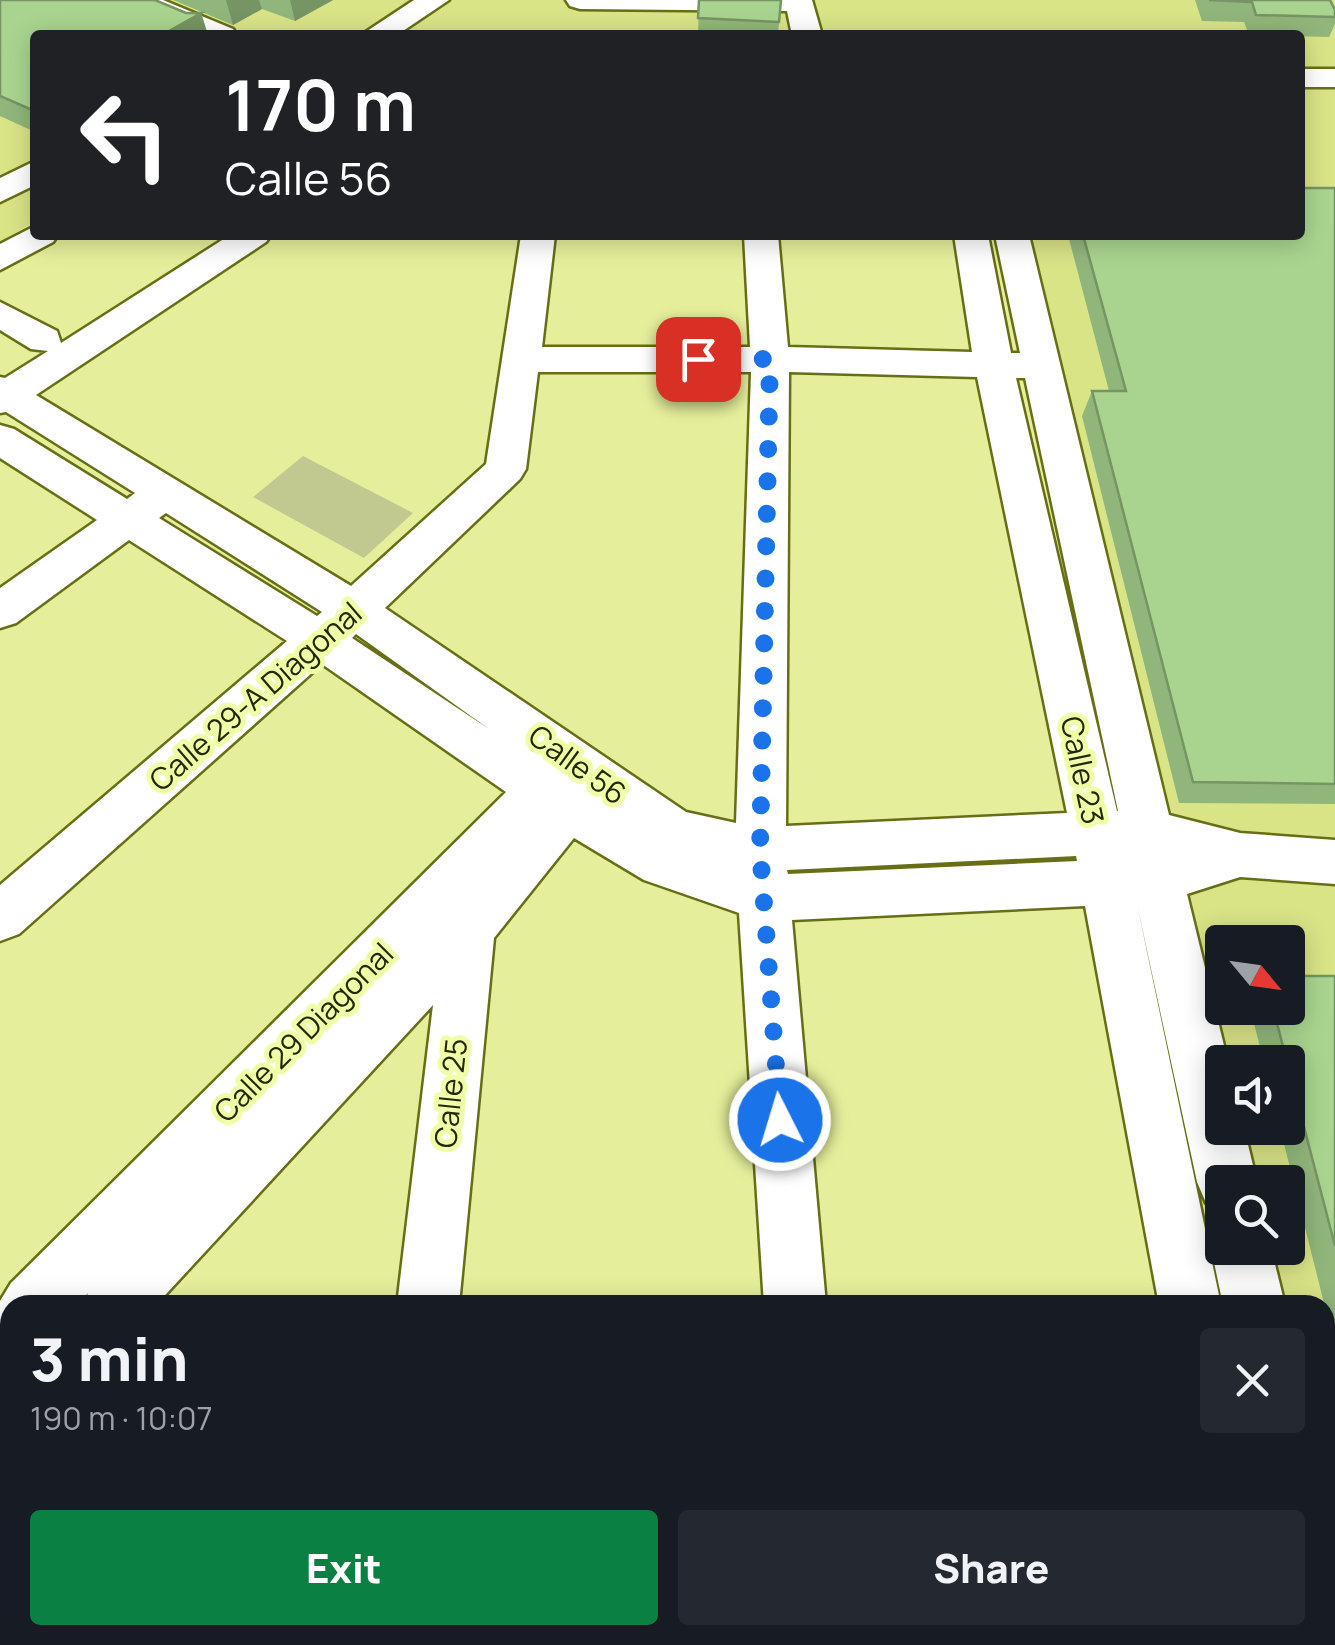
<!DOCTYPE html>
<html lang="en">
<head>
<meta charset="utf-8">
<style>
	body { margin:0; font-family:Manrope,sans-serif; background:#242831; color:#f1f3f6; height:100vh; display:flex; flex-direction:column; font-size:38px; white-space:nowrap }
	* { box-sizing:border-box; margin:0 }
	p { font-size:32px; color:#9ea1a6 }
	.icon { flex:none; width:55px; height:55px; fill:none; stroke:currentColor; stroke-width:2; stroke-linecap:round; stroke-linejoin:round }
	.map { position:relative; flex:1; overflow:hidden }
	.drawer { position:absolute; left:0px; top:1295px; width:1335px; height:350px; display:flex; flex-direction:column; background:#171b24; border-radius:30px 30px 0 0; box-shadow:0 5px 25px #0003 }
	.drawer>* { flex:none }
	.hud { position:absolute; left:30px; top:30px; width:1275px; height:210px; border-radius:10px; box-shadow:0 5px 25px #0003; background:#202124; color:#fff; overflow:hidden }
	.needle { width:65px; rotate:119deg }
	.buttons { position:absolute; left:1205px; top:925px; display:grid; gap:20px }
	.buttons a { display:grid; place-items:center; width:100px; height:100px; border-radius:10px; background:#171b24; box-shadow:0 5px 25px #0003; font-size:50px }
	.pin { position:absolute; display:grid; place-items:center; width:85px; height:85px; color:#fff; margin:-42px; border-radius:20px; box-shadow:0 5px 15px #0006 }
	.me { position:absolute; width:110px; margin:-55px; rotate:355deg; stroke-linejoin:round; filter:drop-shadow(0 0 8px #0008) }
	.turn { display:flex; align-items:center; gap:35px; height:210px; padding:0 30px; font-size:45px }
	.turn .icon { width:130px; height:130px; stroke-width:2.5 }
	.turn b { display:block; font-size:70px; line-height:85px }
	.round { display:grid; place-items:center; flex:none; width:105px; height:105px; border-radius:10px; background:#242831 }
	.headline { display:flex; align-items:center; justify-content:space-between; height:170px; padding:0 30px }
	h1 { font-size:60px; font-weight:800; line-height:75px }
	.primary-button { display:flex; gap:20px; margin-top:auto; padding:20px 30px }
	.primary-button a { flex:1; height:115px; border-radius:10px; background:#0b8043; color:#fff; font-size:40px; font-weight:800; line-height:115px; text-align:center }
	.primary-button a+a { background:#242831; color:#f1f3f6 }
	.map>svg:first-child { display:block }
	.built { fill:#d9e487; fill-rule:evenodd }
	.green { fill:#c1c890 }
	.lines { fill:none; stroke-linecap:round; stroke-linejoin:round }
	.minor-casing { stroke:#676e15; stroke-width:5 }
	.minor { fill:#fff; fill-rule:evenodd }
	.wall { fill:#91b67b }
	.shaded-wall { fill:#769464 }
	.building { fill:#a9d48f; stroke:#769464; stroke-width:2.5 }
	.route { stroke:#1a73e8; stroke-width:18; stroke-dasharray:0 32.4 }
	.labels { text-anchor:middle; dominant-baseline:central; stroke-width:10; stroke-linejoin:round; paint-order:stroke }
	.street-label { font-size:30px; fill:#252805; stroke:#f2fda8 }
</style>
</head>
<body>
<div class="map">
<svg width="1335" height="1645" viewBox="0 0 1335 1645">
	<rect width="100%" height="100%" fill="#e5ef9b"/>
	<path class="built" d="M0 0H1335V1550L1325 1510V1305H1274L1259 1248H1288V1182H1243L1229 1128H1288V1062H1222V1100L1006 235H1300V35H35V221L0 242ZM1222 942H1288V1008H1222Z"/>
	<polygon class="green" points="303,456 413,513 364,558 253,497"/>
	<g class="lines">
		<g class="minor-casing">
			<g id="minor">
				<polygon points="124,0 163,0 233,29 237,35 196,35 128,6"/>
				<polygon points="414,0 449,0 397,35 361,35"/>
				<polygon points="566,0 812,0 822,35 792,35 787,11 580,9 570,6"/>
				<rect x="1300" y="69" width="35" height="18"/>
				<polygon points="35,161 35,185 0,202 0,178"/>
				<polygon points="35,226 35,235 58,235 53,242 0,270 0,244"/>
				<path d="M230 235H271L266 242 36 395 351 586 486 464 521 235H555L542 347H750L744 235H778L788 347 972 352 954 235H988L1011 353H1020L995 235H1029L1169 815 1240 833 1335 840V884L1240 877 1187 894 1228 1062H1222V1128H1244L1257 1182H1222V1210L1206 1203 1197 1182 1137 904 1221 1305H1159L1085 906 792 920 826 1305H764L739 913 644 880 574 838 494 938 459 1305H397L433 1005 156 1305H83L88 1293 76 1305H10V1365L0 1370V1301L11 1283 506 792 322 664 19 934 0 941V885L287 641 129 540 16 623 0 628V588L97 520 0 458V425L14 429 127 499 135 493 6 412 0 413V377L5 378 48 351 31 349 0 330V302L57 331 61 343ZM538 372H751L736 823 686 812 385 608 520 479 526 469ZM789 372 977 377 1067 813 786 826ZM1016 378H1025L1118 811H1117ZM166 513 322 612 317 616 159 518ZM356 634 489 729 352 638ZM1076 856 1077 861 788 874 787 870Z"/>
				<polygon points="1222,1225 1222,1248 1271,1248 1285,1305 1223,1305 1211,1248"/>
				<polygon points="10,1382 10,1455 0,1459 0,1387"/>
				<polygon points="1325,1585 1335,1589 1335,1645 1295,1645 1293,1635 1325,1635"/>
				<polygon points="358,1635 428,1635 428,1645 356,1645"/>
				<polygon points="787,1635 857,1635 859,1645 787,1645"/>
				<polygon points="1220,1635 1290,1635 1293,1645 1221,1645"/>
			</g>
		</g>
		<use href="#minor" class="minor"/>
	</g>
	<g class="wall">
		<polygon points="0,0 201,13 208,35 35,35 35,132 0,116"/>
		<polygon points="173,0 333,0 295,21 262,9 233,25"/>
		<polygon points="699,0 781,0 778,35 698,35"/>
		<polygon points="1195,0 1330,0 1335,10 1335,24 1329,37 1249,35 1244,22 1202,21"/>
		<polygon points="1335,188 1335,804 1179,803 1082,416 1092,391 1109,391 1068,235 1300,235"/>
		<polygon points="1335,976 1335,1347 1280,1128 1288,1128 1288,1062 1264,1062 1250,1008 1288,1008"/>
	</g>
	<g class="shaded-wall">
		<polygon points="226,0 259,0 262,9 233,25"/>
		<polygon points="290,0 333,0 295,21"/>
		<polygon points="201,13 208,35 162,35"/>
	</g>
	<g class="building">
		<polygon points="0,0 155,0 186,13 201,13 162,35 35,35 35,106 30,109 0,96"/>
		<polygon points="699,0 781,0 779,22 698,18"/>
		<polygon points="1209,0 1330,0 1335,10 1335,17 1256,15 1252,2"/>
		<polygon points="1300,188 1335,188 1335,784 1193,782 1092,391 1126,391 1083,235 1300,235"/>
		<polygon points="1288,976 1335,976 1335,1246 1273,1008 1288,1008"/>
	</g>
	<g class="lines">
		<polyline class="route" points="698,359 770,359 760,849 780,1120"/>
	</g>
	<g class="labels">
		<g class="street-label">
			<text transform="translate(255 696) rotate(-41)">Calle 29-A Diagonal</text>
			<text transform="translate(578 764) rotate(36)">Calle 56</text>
			<text transform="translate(1083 770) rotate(78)">Calle 23</text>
			<text transform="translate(303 1032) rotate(-45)">Calle 29 Diagonal</text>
			<text transform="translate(450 1093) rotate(-84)">Calle 25</text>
		</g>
	</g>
</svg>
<div class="buttons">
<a><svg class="needle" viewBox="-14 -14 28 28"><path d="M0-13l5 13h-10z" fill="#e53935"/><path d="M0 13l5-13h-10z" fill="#9ea1a6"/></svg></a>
<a><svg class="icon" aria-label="sound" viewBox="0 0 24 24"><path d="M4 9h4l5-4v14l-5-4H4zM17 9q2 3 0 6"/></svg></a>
<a><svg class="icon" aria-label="search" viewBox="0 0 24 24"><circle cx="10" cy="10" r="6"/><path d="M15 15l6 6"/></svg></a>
</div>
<div class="pin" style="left:698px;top:359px;background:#d93025"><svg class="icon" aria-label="arrive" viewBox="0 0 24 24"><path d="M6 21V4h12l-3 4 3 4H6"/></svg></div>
<svg class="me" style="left:780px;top:1120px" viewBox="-20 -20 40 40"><circle r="17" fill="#1a73e8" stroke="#fff" stroke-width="3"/><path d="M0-11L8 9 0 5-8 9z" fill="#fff"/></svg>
<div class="hud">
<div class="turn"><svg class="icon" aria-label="left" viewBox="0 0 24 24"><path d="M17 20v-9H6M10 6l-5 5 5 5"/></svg><div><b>170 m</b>Calle 56</div></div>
</div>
<section class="drawer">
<div class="headline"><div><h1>3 min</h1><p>190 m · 10:07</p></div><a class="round"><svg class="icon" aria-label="close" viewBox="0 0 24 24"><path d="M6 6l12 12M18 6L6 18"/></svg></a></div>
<div class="primary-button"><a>Exit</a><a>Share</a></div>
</section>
</div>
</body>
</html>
